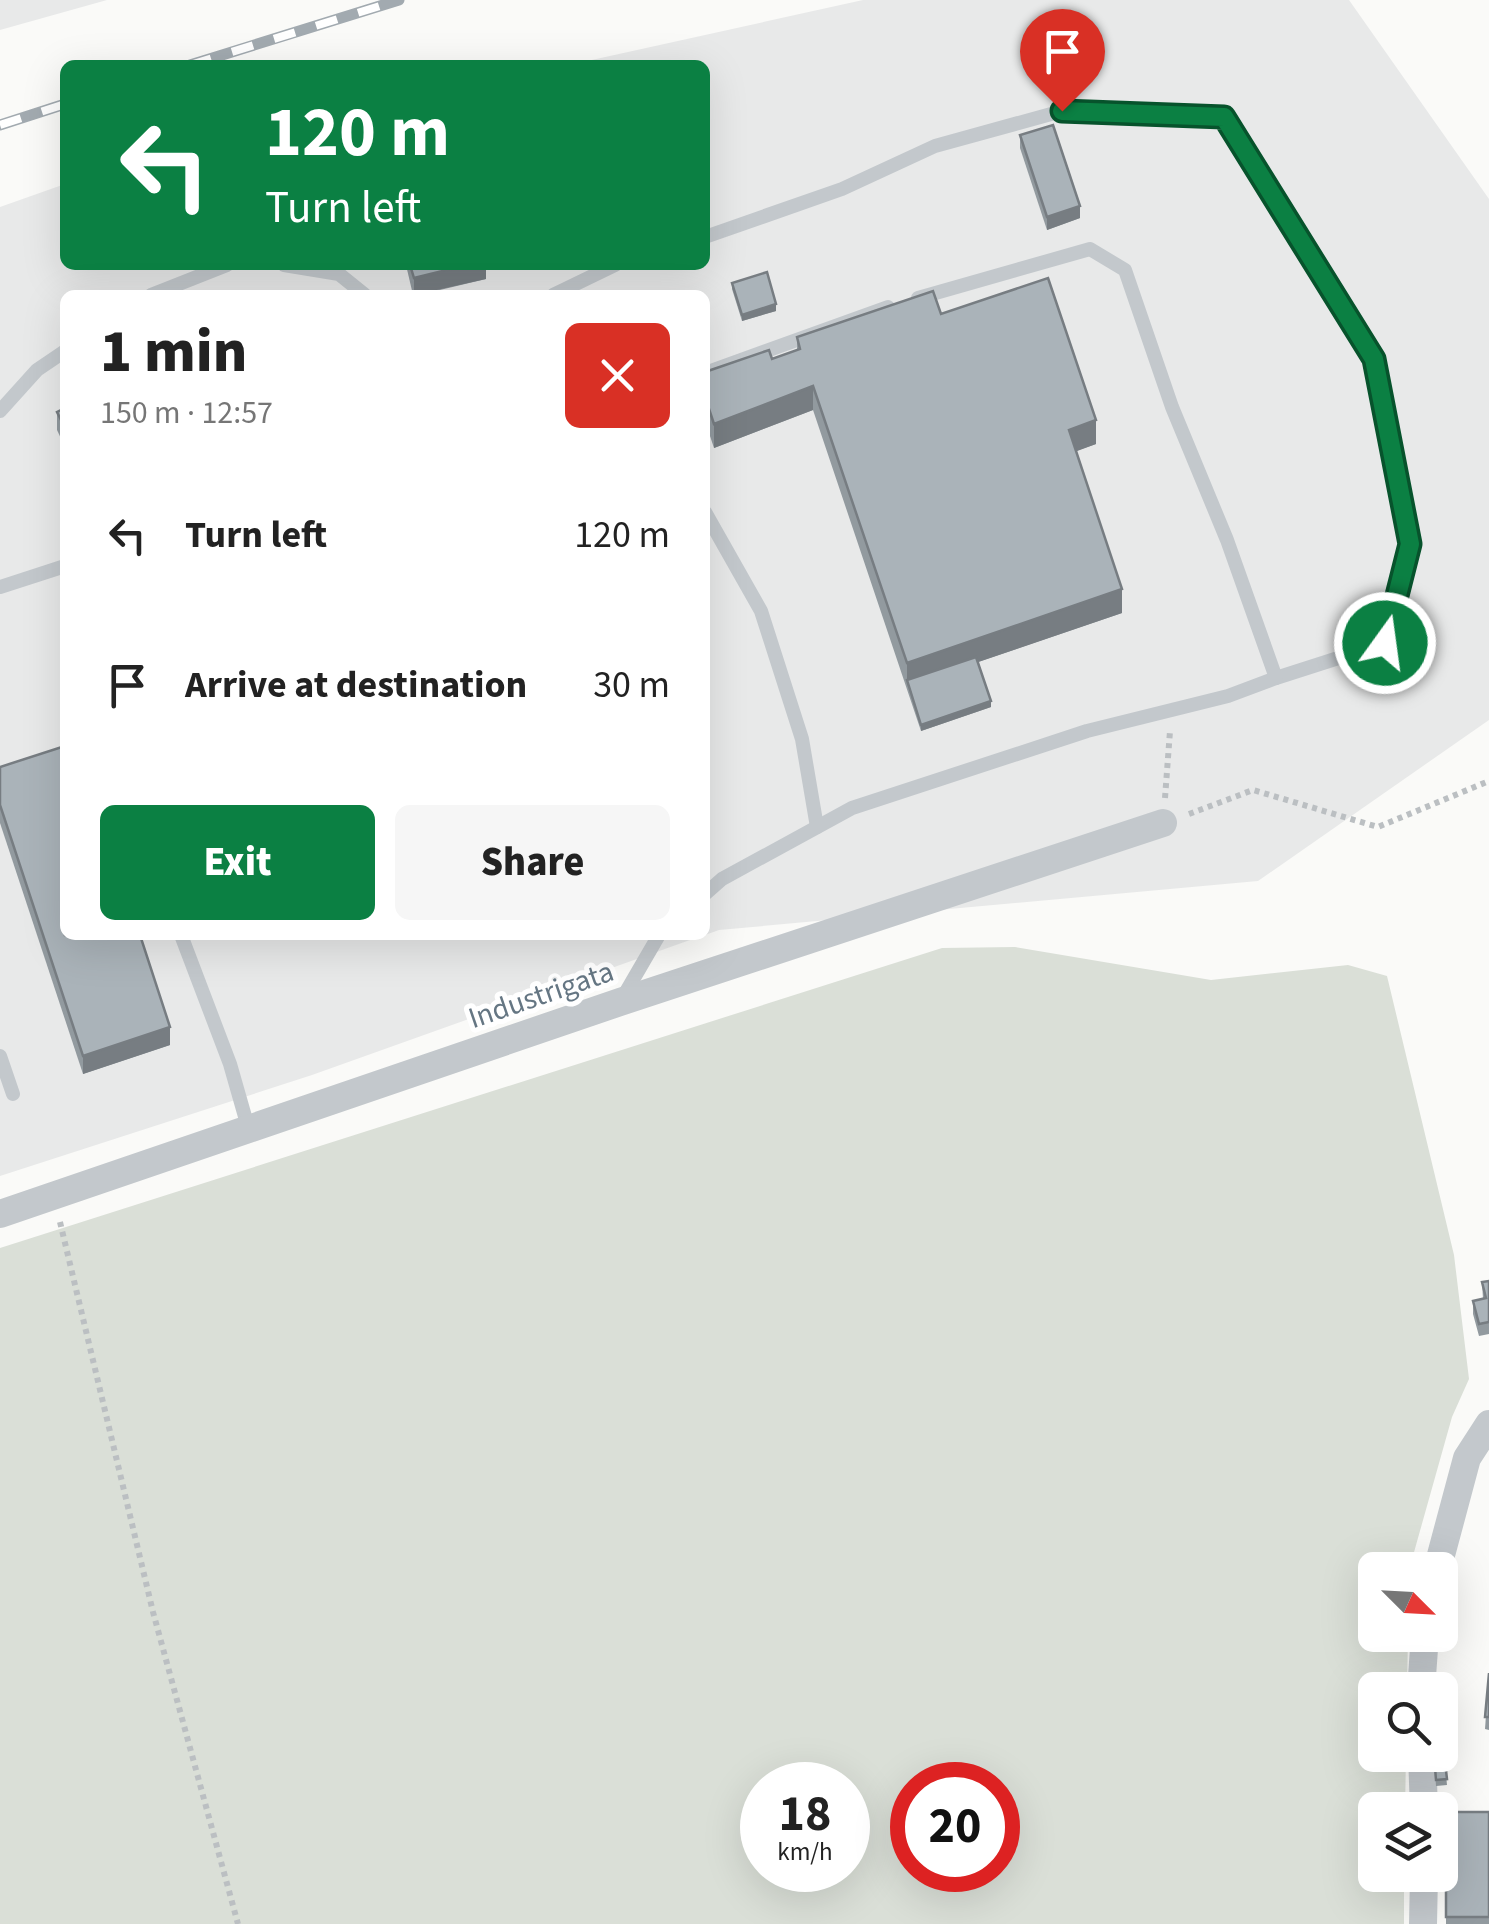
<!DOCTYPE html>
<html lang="en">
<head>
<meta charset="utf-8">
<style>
	body { margin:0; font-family:"Source Sans 3",sans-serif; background:#f6f6f6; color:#222; height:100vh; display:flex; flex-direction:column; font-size:38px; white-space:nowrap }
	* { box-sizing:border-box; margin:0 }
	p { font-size:32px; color:#767676 }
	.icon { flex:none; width:55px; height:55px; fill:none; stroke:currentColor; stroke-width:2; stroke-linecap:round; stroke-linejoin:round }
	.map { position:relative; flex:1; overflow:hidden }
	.side { position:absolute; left:60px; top:290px; width:650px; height:650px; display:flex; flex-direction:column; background:#fff; border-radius:15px; box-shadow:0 10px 40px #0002 }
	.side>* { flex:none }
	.hud { position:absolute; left:60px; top:60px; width:650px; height:210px; border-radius:15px; box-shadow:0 10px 40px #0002; background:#0b8043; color:#fff; overflow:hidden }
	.needle { width:65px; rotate:114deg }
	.controls { position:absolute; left:1358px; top:1552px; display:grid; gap:20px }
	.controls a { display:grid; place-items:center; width:100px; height:100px; border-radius:15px; background:#fff; box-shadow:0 10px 40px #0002; font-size:50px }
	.speed { position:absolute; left:740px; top:1762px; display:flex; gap:20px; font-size:50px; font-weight:700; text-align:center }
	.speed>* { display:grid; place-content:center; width:130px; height:130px; border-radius:50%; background:#fff; box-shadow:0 10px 40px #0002; line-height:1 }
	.speed small { font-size:25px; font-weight:400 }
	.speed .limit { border:15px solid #d22; background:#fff; color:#111 }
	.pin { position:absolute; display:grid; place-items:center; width:85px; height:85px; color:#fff; margin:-102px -42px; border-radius:50% 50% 50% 0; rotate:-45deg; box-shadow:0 0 10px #0007 }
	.pin .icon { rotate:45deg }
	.me { position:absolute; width:110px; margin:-55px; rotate:14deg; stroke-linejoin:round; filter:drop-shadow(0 0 8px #0008) }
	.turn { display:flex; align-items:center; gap:35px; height:210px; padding:0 40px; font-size:45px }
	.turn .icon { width:130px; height:130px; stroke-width:2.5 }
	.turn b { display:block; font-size:70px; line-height:85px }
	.round { display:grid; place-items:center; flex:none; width:105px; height:105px; border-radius:15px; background:#f6f6f6 }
	.head { display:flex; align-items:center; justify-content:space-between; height:170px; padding:0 40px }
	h1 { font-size:60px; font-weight:800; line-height:75px }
	.action { display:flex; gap:20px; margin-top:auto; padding:20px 40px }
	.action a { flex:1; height:115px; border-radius:15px; background:#0b8043; color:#fff; font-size:40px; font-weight:800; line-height:115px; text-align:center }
	.action a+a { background:#f6f6f6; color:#222 }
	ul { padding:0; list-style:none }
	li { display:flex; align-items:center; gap:30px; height:150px; padding:0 40px }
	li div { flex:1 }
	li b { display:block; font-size:38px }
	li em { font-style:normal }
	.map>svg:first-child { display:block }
	.built { fill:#e8e9e9 }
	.green { fill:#dadfd7; fill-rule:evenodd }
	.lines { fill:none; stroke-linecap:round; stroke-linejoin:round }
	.path { stroke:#bbbfc2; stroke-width:6; stroke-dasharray:5 5; stroke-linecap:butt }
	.service { stroke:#c3c8cc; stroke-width:14 }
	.minor { stroke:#c3c8cc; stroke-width:28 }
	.rail-casing { stroke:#a2aab0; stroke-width:11 }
	.rail { stroke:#fff; stroke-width:8; stroke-dasharray:22; stroke-linecap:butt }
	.wall { fill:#929a9f }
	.shaded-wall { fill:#777d82 }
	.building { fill:#aab3b9; stroke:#777d82; stroke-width:2.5 }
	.route-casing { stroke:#07532c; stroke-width:25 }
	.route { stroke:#0b8043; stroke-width:18 }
	.labels { text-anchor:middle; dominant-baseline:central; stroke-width:10; stroke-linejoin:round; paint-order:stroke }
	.street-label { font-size:30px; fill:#657683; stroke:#fff }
</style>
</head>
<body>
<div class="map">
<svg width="1489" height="1924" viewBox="0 0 1489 1924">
	<rect width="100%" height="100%" fill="#fafaf8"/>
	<g class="built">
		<polygon points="0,0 107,0 0,30"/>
		<polygon points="863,0 1349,0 1489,199 1489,720 1258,881 719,930 705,935 705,295 65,295 65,935 704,935 312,1075 0,1176 0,207 65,184 65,265 705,265 705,65 569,65"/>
	</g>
	<path class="green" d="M1015 947 1211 980 1348 965 1387 976 1454 1255 1469 1379 1452 1417 1409 1570H1375V1635H1408L1407 1690H1375V1755H1406L1405 1810H1375V1875H1404V1924H0V1248L942 948ZM762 1785H848V1870H762ZM912 1785H998V1870H912Z"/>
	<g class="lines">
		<g class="path">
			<polyline points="1165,798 1170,731"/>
			<polyline points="1189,814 1253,790 1378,827 1489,781"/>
			<polyline points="60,1222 153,1612 238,1924"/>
		</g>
		<g class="service">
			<polyline points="705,237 842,189 935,146 1062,111 1224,117 1374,359 1410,544 1385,643 1276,678"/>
			<polyline points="284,265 339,274 365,295"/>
			<polyline points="151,295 227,265"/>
			<polyline points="553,295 615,265"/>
			<polyline points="705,373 888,307"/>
			<polyline points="0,411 37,370 65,351"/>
			<polyline points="705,512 761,611 802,739 817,827"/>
			<polyline points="0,587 65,566"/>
			<polyline points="705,894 722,879 852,808 1087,731 1228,696 1276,678 1227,540 1172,407 1125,270 1090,249 918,298"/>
			<polyline points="181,935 230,1064 248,1127"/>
			<polyline points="623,997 659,935"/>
			<polyline points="0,1056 13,1094"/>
		</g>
		<g class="minor">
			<polyline points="0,1214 620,1002 1163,823"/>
			<polyline points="1437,1570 1467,1458 1489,1424"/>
			<polyline points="1421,1690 1425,1635"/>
			<polyline points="1422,1755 1424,1810"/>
			<polyline points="1423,1924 1424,1875"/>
		</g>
		<g class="rail-casing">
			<g id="rail">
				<polyline points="190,65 399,0"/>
				<polyline points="0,125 65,104"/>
			</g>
		</g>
		<use href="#rail" class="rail"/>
	</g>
	<g class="wall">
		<polygon points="1020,135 1080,218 1047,230 1020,148"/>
		<polygon points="406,265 486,265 486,279 419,295 413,295"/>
		<polygon points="732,283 776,311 742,321 732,289"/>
		<polygon points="941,314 1096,444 1076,451 1122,613 978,662 991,707 921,731 813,410 714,448 705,421 705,372 772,359 797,350 797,337"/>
		<polygon points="65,408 65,447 57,430 57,412"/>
		<polygon points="0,767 170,1045 83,1074 0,823"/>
		<polygon points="1489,1281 1489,1334 1479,1336 1473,1314 1473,1301 1483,1299 1482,1282"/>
		<polygon points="1489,1673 1489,1730 1485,1729"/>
		<polygon points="1444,1753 1447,1785 1436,1786 1434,1755"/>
		<rect x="1446" y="1812" width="43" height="112"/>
	</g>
	<g class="shaded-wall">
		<polygon points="1080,206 1080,218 1047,230 1047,217"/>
		<polygon points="467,265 486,265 486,279 414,295 414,278"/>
		<polygon points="776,304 776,311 742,321 742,315"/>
		<polygon points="813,386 813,410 714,448 714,424"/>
		<polygon points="1096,420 1096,444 1069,454 1069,430"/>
		<polygon points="1122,589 1122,613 908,686 907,680 907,663"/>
		<polygon points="991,701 991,707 921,731 921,725"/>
		<polygon points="170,1027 170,1045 83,1074 83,1056"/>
	</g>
	<g class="building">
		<polygon points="1053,125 1080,206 1047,217 1020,135"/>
		<polygon points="410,265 467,265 414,278"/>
		<polygon points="767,272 776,304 742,315 732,283"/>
		<polygon points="1048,278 1096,420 1069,430 1122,589 907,663 813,386 714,424 705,397 705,372 769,350 772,359 800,349 797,337 933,291 941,314"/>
		<polygon points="65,408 65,428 57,412"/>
		<polygon points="976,657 991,701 921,725 907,680"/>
		<polygon points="65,746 65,935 140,935 170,1027 83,1056 0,805 0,767"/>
		<polygon points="1489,1281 1489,1322 1479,1324 1473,1301 1486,1298 1482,1282"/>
		<polygon points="1489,1673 1489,1717 1485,1717"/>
		<polygon points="1444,1753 1447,1779 1436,1780 1434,1755"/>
		<rect x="1446" y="1812" width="43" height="105"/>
	</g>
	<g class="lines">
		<g class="route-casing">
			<polyline id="route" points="1062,111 1224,117 1374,359 1410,544 1385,643"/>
		</g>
		<use href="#route" class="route"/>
	</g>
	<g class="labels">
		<g class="street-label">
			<text transform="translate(541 995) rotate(-19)">Industrigata</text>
		</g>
	</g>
</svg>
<div class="controls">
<a><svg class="needle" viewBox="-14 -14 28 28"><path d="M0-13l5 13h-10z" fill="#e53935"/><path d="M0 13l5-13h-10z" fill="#767676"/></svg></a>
<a><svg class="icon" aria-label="search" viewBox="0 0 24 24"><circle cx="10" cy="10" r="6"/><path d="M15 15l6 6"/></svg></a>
<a><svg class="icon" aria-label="layers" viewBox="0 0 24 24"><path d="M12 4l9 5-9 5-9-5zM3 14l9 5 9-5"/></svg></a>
</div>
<div class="speed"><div>18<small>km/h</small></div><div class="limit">20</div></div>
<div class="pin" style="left:1062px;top:111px;background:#d93025"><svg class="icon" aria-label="arrive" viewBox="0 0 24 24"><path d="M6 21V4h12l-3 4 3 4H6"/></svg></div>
<svg class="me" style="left:1385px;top:643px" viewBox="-20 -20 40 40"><circle r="17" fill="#0b8043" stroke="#fff" stroke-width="3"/><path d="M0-11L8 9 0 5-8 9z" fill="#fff"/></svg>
<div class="hud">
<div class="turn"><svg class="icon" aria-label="left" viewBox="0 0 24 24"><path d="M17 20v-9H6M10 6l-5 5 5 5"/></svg><div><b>120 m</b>Turn left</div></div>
</div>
<section class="side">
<div class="head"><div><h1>1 min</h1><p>150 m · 12:57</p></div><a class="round" style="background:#d93025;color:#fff"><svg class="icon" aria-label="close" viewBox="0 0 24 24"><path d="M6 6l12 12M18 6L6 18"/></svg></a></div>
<ul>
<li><svg class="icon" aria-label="left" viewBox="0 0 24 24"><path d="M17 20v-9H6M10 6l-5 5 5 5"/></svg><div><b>Turn left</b></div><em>120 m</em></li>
<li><svg class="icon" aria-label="arrive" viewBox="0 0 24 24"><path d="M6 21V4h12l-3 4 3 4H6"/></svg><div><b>Arrive at destination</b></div><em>30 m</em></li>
</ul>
<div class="action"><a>Exit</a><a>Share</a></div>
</section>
</div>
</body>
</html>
